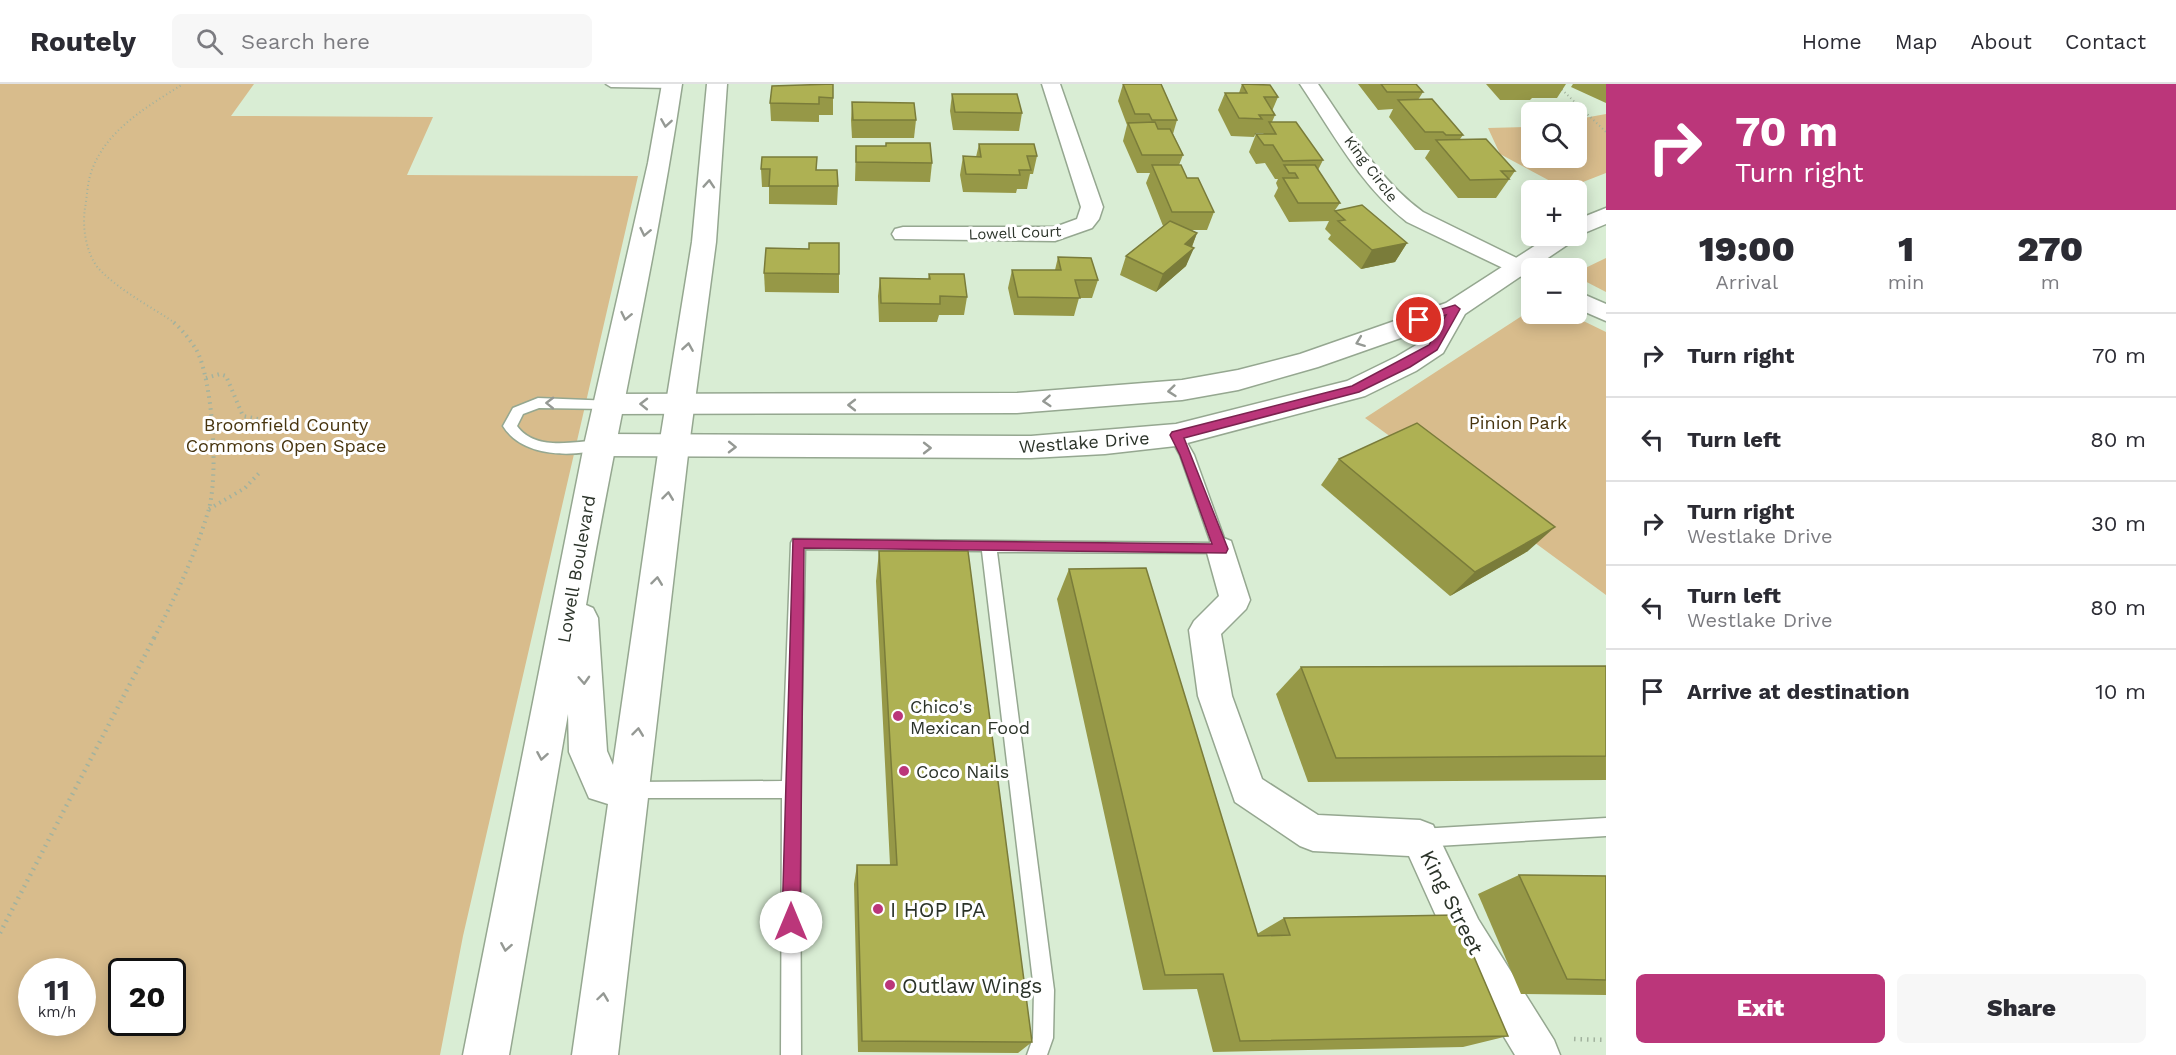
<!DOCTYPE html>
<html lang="en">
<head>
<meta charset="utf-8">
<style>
	body { margin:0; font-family:"Work Sans",sans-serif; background:#f7f7f7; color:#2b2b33; height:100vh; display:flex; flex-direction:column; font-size:22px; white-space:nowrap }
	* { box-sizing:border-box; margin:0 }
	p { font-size:20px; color:#7c7c81 }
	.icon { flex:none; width:33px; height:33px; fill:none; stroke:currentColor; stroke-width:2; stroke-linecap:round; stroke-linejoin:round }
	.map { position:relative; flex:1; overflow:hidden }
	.panel { display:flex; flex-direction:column; background:#fff; width:570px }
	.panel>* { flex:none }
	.top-card { background:#bb367a; color:#fff; overflow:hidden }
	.controls { position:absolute; left:1521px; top:18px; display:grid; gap:12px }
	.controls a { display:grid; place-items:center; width:66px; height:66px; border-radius:9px; background:#fff; box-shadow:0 3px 15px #0003; font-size:30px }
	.speed { position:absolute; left:18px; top:874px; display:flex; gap:12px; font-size:30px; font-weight:700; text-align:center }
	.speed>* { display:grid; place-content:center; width:78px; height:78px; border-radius:50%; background:#fff; box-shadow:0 3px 15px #0003; line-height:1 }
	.speed small { font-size:15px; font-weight:400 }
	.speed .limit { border:3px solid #111; border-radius:9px; background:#fff; color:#111 }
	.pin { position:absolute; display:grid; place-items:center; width:51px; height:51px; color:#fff; margin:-26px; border:3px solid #fff; border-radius:50%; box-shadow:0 2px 6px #0007 }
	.me { position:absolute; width:66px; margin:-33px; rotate:0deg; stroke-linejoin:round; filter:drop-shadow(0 0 4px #0008) }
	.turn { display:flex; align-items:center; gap:21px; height:126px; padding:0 30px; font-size:27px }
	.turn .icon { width:78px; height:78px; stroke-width:2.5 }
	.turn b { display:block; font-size:42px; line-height:51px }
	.eta { display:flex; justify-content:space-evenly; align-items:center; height:102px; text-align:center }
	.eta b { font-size:36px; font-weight:800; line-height:42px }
	.cta { display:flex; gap:12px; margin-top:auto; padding:12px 30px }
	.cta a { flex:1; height:69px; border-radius:9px; background:#bb367a; color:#fff; font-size:24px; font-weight:800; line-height:69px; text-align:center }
	.cta a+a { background:#f7f7f7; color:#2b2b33 }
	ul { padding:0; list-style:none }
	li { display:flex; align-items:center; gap:18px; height:84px; padding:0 30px; border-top:2px solid #e1e1e2 }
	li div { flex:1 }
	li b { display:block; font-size:22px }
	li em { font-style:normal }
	header { display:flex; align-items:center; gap:36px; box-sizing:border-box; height:84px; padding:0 30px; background:#fff; border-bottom:2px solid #e1e1e2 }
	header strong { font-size:28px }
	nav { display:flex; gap:33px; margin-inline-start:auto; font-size:21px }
	.search { width:420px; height:54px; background:#f7f7f7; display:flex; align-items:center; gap:15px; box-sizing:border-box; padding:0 21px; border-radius:9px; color:#7c7c81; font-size:22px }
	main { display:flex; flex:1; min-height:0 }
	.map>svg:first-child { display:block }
	.green { fill:#d8bc8c; fill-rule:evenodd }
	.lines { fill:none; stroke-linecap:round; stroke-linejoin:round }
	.service-casing { stroke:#95a790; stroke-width:3 }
	.minor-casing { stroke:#95a790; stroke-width:3 }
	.tertiary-casing { stroke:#95a790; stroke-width:3 }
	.secondary-casing { stroke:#95a790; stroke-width:3 }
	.path-far2 { stroke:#a2b29e; stroke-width:2; stroke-dasharray:1 3; stroke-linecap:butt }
	.path-far1 { stroke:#a2b29e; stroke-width:4; stroke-dasharray:1.5 4.5; stroke-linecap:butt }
	.path { stroke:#a2b29e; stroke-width:4.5; stroke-dasharray:1.5 5; stroke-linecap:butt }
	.service { fill:#fff; fill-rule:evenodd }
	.minor { fill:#fff; fill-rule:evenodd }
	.tertiary { fill:#fff; fill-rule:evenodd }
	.secondary { fill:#fff; fill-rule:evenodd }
	.wall { fill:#969847 }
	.shaded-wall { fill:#7a7c3a }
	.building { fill:#aeb153; stroke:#7a7c3a; stroke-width:1.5 }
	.oneway { stroke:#959994 }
	.route { fill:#bb367a; stroke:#7a234f; stroke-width:1.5 }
	.poi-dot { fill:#bb367a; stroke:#fff; stroke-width:2 }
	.labels { text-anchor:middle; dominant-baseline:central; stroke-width:6; stroke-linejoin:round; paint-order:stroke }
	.far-street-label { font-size:15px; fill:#2b3329; stroke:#fff }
	.park-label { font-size:18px; fill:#47340e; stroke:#fff }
	.street-label { font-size:18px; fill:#2b3329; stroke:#fff }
	.poi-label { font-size:18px; fill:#2b3329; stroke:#fff; text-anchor:start }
	.near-street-label { font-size:21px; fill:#2b3329; stroke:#fff }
	.near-poi-label { font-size:21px; fill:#2b3329; stroke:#fff; text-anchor:start }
</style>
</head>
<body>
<header>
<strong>Routely</strong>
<div class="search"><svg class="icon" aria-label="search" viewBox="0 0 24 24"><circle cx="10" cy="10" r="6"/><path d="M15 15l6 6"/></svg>Search here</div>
<nav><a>Home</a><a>Map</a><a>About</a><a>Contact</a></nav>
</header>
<main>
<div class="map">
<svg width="1606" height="971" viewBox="0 0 1606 971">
	<rect width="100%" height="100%" fill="#d9edd4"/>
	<g class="green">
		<path d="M0 0H254L231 32 433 33 407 91 638 92 463 852 440 971H0ZM32 888H82V939H32ZM122 888H172V939H122Z"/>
		<polygon points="1606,30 1606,89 1565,105 1500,70 1488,44 1531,43 1532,74 1576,74 1577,43 1584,34"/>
		<polygon points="1606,174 1606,208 1577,193 1577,188"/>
		<polygon points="1531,226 1532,230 1569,230 1606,248 1606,511 1365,334"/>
	</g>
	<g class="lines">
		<g class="service-casing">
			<g id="service">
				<polygon points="606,0 676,0 677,1 672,4 611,3"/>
				<path d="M538 314 613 317 614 320 608 325 539 324 523 330 517 342C535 367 572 358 599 356L604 358 606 361 604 364C572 374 522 373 503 342L513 324Z"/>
				<polygon points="1176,346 1181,348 1194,371 1228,465 1226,469 997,468 1054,906 1053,954 1047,971 1027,971 1033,954 1034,906 982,467 805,465 800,705 801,971 781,971 782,714 631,714 625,712 622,706 625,700 631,698 782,697 791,459 793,455 1211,459 1180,371 1169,351"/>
				<polygon points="1606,734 1606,752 1420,763 1414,760 1411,754 1414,748 1420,745"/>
			</g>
		</g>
		<g class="minor-casing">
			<g id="minor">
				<polygon points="1042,0 1060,0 1103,123 1099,135 1092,144 1055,157 895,155 892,150 895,145 903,143 1055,143 1077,135 1081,123"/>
				<path d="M1300 0H1318C1350 46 1377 94 1423 128L1537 184H1532V198L1407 138C1360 101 1333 49 1300 0Z"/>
				<polygon points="1576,207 1606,220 1606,237 1576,224"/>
				<polygon points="1221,453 1231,457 1250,516 1246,525 1221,550 1232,612 1262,695 1318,731 1420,736 1433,741 1478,835 1554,956 1560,971 1515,971 1450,863 1409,772 1313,767 1300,762 1235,718 1198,612 1189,546 1194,537 1219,512 1206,465 1211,457"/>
			</g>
		</g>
		<g class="tertiary-casing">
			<polygon id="tertiary" points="1606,124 1606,140 1577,152 1573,157 1465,230 1443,269 1416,287 1365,312 1176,362 1105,370 1031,374 599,372 589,369 584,361 589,353 599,350 1031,352 1176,340 1347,297 1396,273 1423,257 1432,243 1318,283 1238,306 1182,316 1017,329 608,330 598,327 594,320 598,313 608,310 1017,309 1182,296 1238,286 1300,270 1446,219 1550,152 1576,152 1576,136"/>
		</g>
		<g class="secondary-casing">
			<path id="secondary" d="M662 0H682C656 175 616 347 586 521L593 524 598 534 607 667 613 681 659 362 692 158 707 0H727L716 158 689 362 618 971H572L608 720 589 714 569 668 568 630 509 971H463L584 361 648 79Z"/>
		</g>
		<g class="path-far2">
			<polyline points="1556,0 1606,48"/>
			<path d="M175 239C150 222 120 207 99 185 86 170 82 143 85 124 87 114 87 102 90 92 103 47 147 23 183 0"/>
		</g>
		<g class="path-far1">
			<polyline points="206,294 220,290 226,292 243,332 258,335"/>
			<polyline points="209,425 245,404 261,387"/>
			<path d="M154 554C175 514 195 471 208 428 219 394 213 296 196 265 190 256 181 244 172 237"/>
		</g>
		<g class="path">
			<polyline points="0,849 155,552"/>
			<polyline points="1574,955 1606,956"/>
		</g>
		<use href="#service" class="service"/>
		<use href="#minor" class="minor"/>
		<use href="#tertiary" class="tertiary"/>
		<use href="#secondary" class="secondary"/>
	</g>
	<g class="wall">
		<polygon points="833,0 833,31 819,31 819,38 771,37 770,19"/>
		<polygon points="1123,0 1177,36 1173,50 1183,71 1179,81 1187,94 1214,128 1207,146 1191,146 1197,149 1192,163 1186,182 1156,208 1120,191 1126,172 1163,142 1146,99 1150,89 1137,89 1123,57 1127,41 1118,17"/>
		<polygon points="1242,0 1278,13 1272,27 1275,31 1272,38 1323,76 1318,86 1340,119 1335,126 1407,159 1395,178 1361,185 1328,155 1331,151 1325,145 1329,137 1289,138 1274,112 1278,104 1276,99 1278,95 1275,95 1265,79 1256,80 1249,68 1256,50 1263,50 1264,49 1256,49 1254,53 1231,52 1218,26 1225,9 1239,9"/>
		<polygon points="1358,0 1416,0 1423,8 1418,16 1463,51 1460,55 1515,87 1496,114 1458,114 1425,74 1430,66 1415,66 1389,33 1393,25 1378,26"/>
		<polygon points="1486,0 1566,0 1557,14 1532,14 1530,16 1500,16"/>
		<polygon points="1573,0 1606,0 1606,19 1571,3"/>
		<polygon points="952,10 1022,29 1019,47 953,46 950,27"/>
		<polygon points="852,18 916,36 914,54 852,54 851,36"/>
		<polygon points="979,60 1037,72 1033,90 1030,90 1027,105 1017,105 1016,109 963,108 960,91 963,72 976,73"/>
		<polygon points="856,62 932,79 930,98 855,97"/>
		<polygon points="761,85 817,86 838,102 837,121 769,120 769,103 762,103"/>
		<polygon points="1058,173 1098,196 1092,214 1079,214 1074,232 1014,231 1008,204 1012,186 1055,186"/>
		<polygon points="764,189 839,190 839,209 765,208"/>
		<polygon points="929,190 967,213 964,231 939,231 937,238 879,238 878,212 880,194 928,195"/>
		<polygon points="1339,375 1528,467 1450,512 1321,401"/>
		<polygon points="879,467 1032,958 1018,969 858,968 854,800 857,781 890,781 876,497"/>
		<polygon points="1069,485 1257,850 1284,834 1508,952 1463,963 1213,968 1197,905 1143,906 1057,515"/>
		<polygon points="1606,582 1606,696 1308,698 1276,610 1301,583"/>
		<polygon points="1519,791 1606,792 1606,911 1521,910 1478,810"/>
	</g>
	<g class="shaded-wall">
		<polygon points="1197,149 1190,167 1194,164 1186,182 1156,208 1163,190 1185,160"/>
		<polygon points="1407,159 1395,178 1361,185 1372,166"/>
		<polygon points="1555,443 1528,467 1450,512 1475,488"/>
	</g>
	<g class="building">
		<polygon points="833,0 833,14 819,13 819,20 770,19 772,2"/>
		<polygon points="1123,0 1161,0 1177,36 1152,36 1149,30 1135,30"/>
		<polygon points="1242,0 1270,1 1278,13 1264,13 1275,31 1259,31 1262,35 1239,34 1225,9 1247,9"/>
		<polygon points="1381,0 1416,0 1423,8 1387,8"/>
		<polygon points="952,10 1017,10 1022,29 955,28"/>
		<polygon points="1432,15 1463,51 1446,51 1443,48 1425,48 1398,16"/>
		<polygon points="852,18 914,19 916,36 853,36"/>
		<polygon points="1155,38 1158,45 1170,45 1183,71 1142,71 1128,39"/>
		<polygon points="1269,38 1296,38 1323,76 1283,77 1273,61 1264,61 1256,50 1276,50"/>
		<polygon points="1486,55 1515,87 1501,87 1509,95 1470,96 1436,56"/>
		<polygon points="886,59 930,59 932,79 856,78 856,62 886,62"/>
		<polygon points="979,60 1034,60 1037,72 1027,72 1031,86 1019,86 1020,91 966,90 963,72 981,73"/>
		<polygon points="762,73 817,73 816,86 837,86 838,102 769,102 770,85 761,85"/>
		<polygon points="1152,81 1181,81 1187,94 1198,94 1214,128 1172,128"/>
		<polygon points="1284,81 1315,81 1340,119 1298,119 1283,94 1298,94 1295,89 1289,89"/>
		<polygon points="1362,121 1407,159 1372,166 1338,137 1345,136 1335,127"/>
		<polygon points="1170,137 1197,149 1185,160 1194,164 1163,190 1126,172"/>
		<polygon points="809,159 839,159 839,190 764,189 766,164 809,165"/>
		<polygon points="1058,173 1091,174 1098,196 1075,196 1080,214 1018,213 1012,186 1061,186"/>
		<polygon points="929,190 964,190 967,213 940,212 940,220 881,219 880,194 930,195"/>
		<polygon points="1417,339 1555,443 1475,488 1339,375"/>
		<polygon points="879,467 968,467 1032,958 862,957 857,781 897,781"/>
		<polygon points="1146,484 1258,852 1290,851 1284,834 1456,831 1508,952 1240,957 1223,890 1165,891 1069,485"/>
		<polygon points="1606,582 1606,672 1336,674 1301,583"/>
		<polygon points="1519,791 1606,792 1606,896 1567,895"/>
	</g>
	<defs><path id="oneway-chevron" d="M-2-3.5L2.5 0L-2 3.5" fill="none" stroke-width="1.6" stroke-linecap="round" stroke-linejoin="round" transform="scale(1.5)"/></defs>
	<g class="oneway">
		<use href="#oneway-chevron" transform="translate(666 39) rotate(99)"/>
		<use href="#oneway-chevron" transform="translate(709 100) rotate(-86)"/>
		<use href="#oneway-chevron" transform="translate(645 148) rotate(102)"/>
		<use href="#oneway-chevron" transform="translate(626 232) rotate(102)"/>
		<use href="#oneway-chevron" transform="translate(1360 258) rotate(159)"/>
		<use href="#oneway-chevron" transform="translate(688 263) rotate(-81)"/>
		<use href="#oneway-chevron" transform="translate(1172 307) rotate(174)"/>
		<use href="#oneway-chevron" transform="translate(1047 317) rotate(176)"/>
		<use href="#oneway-chevron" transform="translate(550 319) rotate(-179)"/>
		<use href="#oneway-chevron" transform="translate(644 320) rotate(-179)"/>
		<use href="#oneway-chevron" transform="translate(852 321) rotate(180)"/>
		<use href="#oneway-chevron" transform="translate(732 363) rotate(1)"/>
		<use href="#oneway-chevron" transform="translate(927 364)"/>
		<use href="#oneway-chevron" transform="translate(668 412) rotate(-83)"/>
		<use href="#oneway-chevron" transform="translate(657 497) rotate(-83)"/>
		<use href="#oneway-chevron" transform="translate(584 596) rotate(87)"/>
		<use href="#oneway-chevron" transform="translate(638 648) rotate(-83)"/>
		<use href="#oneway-chevron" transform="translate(542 672) rotate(100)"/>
		<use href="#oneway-chevron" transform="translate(506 863) rotate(100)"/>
		<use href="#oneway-chevron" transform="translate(603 913) rotate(-82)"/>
	</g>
	<polygon class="route" points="1455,221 1460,225 1437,266 1410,283 1359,308 1184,354 1228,465 1226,469 804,464 800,838 797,844 791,847 785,844 782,838 793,455 1212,460 1180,371 1170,351 1172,348 1352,302 1429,261 1446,231 1419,239 1414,236 1416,233"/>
	<g class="poi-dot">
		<circle cx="898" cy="632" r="6"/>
		<circle cx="904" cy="687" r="6"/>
		<circle cx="878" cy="825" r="6"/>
		<circle cx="890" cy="901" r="6"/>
	</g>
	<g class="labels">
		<g class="far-street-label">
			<text transform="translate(1371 85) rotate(53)">King Circle</text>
			<text transform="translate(1015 149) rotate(-2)">Lowell Court</text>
		</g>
		<g class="park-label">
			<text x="1518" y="338">Pinion Park</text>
			<text x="286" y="340">Broomfield County<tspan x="286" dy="21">Commons Open Space</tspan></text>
		</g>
		<g class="street-label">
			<text transform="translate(1084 358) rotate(-4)">Westlake Drive</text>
			<text transform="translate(576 485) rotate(-80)">Lowell Boulevard</text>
		</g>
		<g class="poi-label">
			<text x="910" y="622">Chico's<tspan x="910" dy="21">Mexican Food</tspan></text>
			<text x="916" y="687">Coco Nails</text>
		</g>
		<g class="near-street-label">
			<text transform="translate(1452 818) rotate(63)">King Street</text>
		</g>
		<g class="near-poi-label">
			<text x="890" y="825">I HOP IPA</text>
			<text x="902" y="901">Outlaw Wings</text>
		</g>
	</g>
</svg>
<div class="controls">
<a><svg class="icon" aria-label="search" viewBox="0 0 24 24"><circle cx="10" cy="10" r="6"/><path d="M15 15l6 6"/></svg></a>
<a>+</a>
<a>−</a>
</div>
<div class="speed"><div>11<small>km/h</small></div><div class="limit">20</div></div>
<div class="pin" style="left:1419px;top:236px;background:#d93025"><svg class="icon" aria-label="arrive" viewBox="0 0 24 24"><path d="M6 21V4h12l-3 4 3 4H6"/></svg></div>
<svg class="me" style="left:791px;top:838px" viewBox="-20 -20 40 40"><circle r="19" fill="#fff"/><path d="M0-13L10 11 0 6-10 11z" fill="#bb367a"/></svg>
</div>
<section class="panel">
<div class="top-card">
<div class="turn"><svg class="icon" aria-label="right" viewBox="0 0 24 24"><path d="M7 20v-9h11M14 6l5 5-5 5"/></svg><div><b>70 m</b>Turn right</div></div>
</div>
<div class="eta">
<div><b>19:00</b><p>Arrival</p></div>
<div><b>1</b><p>min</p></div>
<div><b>270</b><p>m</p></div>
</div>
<ul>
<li><svg class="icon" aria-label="right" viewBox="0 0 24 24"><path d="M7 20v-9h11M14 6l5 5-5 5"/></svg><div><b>Turn right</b></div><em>70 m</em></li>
<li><svg class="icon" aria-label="left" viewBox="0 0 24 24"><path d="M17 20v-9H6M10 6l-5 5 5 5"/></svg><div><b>Turn left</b></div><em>80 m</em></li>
<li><svg class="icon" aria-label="right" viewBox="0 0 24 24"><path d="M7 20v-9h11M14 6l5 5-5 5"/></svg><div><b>Turn right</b><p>Westlake Drive</p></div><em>30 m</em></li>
<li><svg class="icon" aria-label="left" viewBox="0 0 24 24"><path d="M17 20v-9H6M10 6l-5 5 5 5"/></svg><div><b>Turn left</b><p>Westlake Drive</p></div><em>80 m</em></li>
<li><svg class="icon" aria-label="arrive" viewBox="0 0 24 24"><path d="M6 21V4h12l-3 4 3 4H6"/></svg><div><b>Arrive at destination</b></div><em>10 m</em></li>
</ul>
<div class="cta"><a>Exit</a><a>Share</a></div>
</section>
</main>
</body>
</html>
